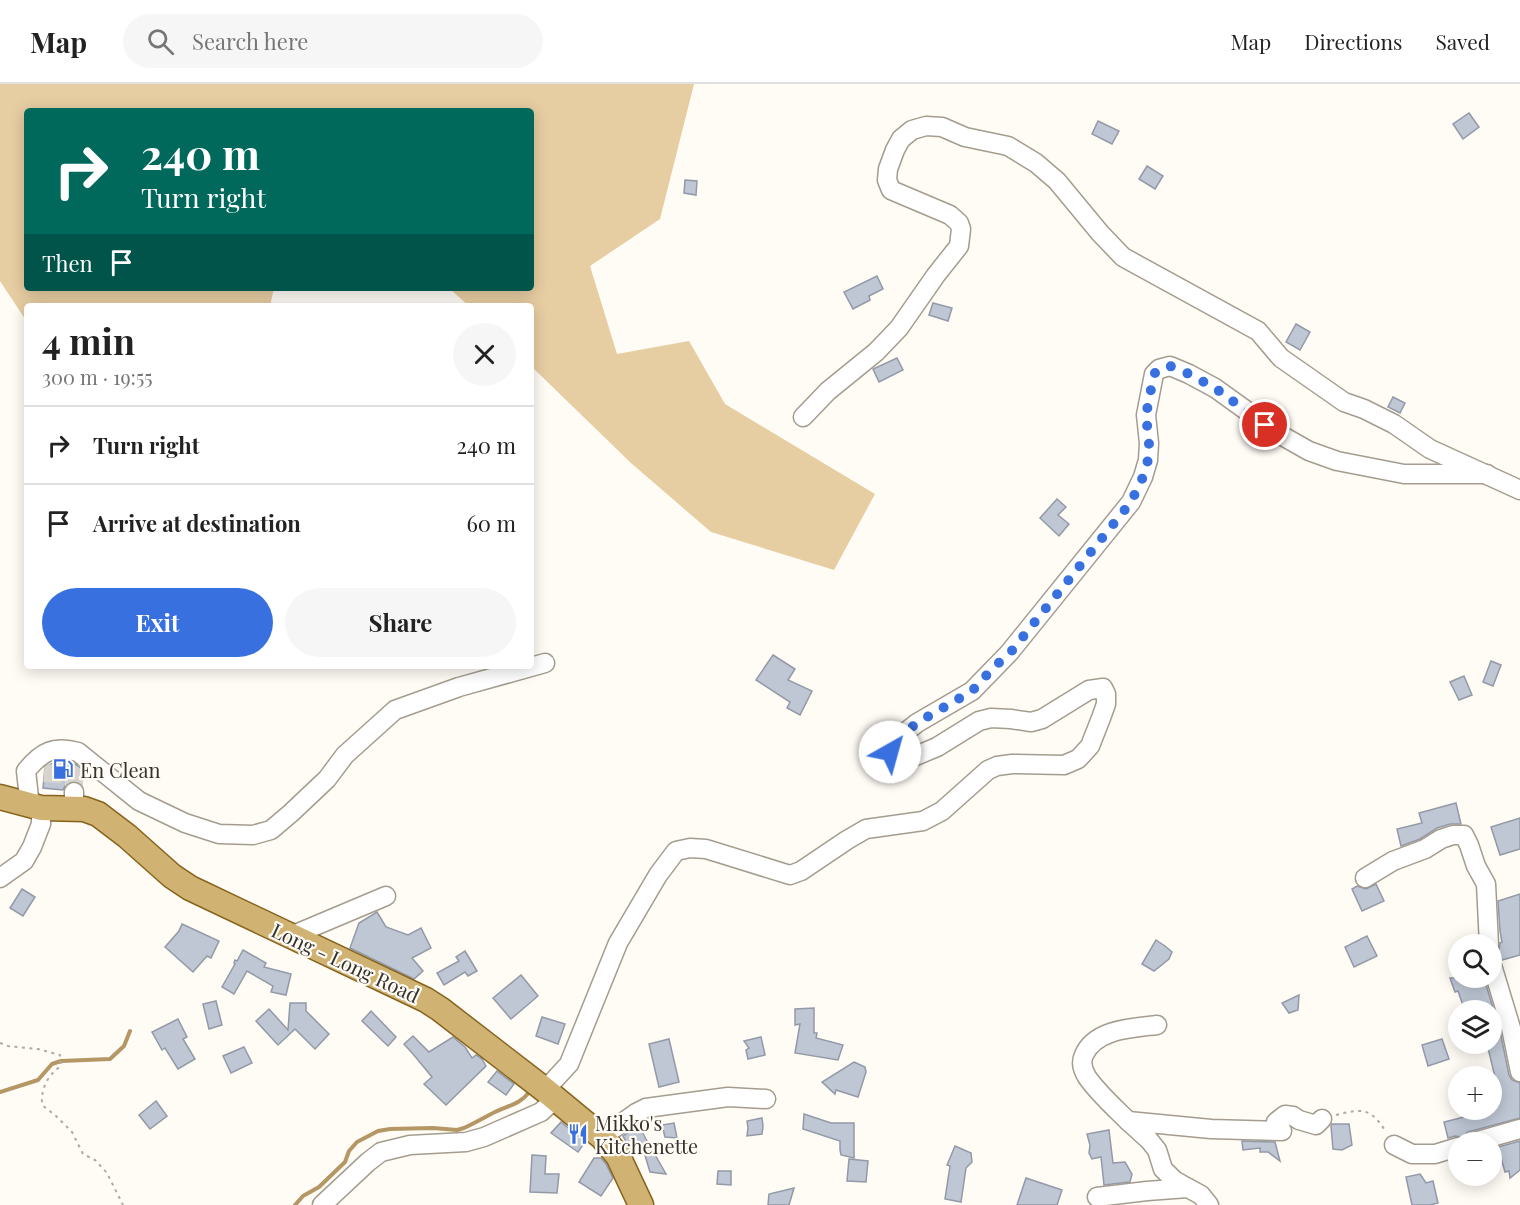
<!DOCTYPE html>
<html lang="en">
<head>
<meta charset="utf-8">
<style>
	body { margin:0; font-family:"Playfair Display",serif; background:#f6f6f6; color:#222; height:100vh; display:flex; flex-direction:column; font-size:22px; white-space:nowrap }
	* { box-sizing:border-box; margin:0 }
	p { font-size:20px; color:#767676 }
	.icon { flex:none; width:33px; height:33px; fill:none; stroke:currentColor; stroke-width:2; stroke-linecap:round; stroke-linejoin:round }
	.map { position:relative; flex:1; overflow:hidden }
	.details { position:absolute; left:24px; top:219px; width:510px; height:366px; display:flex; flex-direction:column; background:#fff; border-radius:6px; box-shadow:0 3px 15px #0003 }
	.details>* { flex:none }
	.banner { position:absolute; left:24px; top:24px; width:510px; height:183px; border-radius:6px; box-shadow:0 3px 15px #0003; background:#00695c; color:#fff; overflow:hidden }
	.buttons { position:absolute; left:1448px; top:850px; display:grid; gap:12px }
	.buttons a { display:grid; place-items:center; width:54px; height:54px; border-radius:50%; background:#fff; box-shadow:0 3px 15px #0003; font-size:30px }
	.pin { position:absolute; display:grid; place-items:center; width:51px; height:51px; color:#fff; margin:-26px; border:3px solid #fff; border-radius:50%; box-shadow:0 2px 6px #0007 }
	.me { position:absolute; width:66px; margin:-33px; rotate:38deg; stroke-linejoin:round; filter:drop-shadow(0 0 4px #0008) }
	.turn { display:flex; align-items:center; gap:21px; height:126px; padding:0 18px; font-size:27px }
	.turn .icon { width:78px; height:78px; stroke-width:2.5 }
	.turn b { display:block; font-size:42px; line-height:51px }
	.then { display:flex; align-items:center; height:57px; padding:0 18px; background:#0003; gap:12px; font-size:22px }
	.round { display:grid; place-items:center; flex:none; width:63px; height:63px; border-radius:32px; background:#f6f6f6 }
	.head { display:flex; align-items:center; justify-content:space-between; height:102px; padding:0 18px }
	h1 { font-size:36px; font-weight:700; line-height:45px }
	.cta { display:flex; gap:12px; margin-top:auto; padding:12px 18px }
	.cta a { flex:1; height:69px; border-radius:36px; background:#3970e0; color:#fff; font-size:24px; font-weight:700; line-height:69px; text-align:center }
	.cta a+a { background:#f6f6f6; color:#222 }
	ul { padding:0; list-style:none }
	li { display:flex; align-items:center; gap:18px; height:78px; padding:0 18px; border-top:2px solid #e0e0e0 }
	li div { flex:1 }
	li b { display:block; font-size:22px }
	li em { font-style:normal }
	header { display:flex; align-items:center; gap:36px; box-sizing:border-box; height:84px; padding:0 30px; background:#fff; border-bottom:2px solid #e0e0e0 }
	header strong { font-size:28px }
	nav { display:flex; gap:33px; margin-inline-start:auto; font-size:21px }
	.search { width:420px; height:54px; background:#f6f6f6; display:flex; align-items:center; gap:15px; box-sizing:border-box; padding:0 21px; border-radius:33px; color:#767676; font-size:22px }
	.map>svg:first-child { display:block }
	.green { fill:#e7cda2 }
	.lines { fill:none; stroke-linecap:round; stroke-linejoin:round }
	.stream { stroke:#b59765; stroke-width:4 }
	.building { fill:#bfc7d5; stroke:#9299a7; stroke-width:1.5 }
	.minor-tunnel { stroke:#d7d3cd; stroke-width:18; stroke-dasharray:18 9; stroke-linecap:butt }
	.minor-casing { stroke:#a49c8e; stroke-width:21 }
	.major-casing { stroke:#86641d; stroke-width:27 }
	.path { stroke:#aeaaa5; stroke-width:2; stroke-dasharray:3 4.5; stroke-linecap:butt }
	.minor { stroke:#fff; stroke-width:18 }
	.major { stroke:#d0b272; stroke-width:24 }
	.route { stroke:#3970e0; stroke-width:10; stroke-dasharray:0 18 }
	.labels { text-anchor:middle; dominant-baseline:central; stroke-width:4.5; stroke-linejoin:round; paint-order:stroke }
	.poi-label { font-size:20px; fill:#36322d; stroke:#fffbf5; text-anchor:start }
	.street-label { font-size:20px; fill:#36322d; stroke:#fffbf5 }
</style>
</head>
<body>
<header>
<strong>Map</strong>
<div class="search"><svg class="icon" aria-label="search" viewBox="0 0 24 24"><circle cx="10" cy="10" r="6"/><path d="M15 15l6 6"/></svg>Search here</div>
<nav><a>Map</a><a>Directions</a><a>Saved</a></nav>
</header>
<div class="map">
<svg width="1520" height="1121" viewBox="0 0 1520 1121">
	<rect width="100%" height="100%" fill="#fffbf5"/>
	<polygon class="green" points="0,0 694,0 660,135 590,182 617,270 689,257 725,320 875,410 834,486 711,448 631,379 531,282 531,222 469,222 449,204 531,204 531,27 27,27 27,204 274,204 270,222 27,222 27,238 0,197"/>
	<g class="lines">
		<g class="stream">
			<polyline points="0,1008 38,996 52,980 61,977 110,975 124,962 130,947"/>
			<path d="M295 1121 303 1112 319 1103 345 1078 349 1067 357 1058 378 1047 390 1045 433 1044 457 1046 464 1044C475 1039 485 1033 495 1028 507 1022 521 1020 529 1008"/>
		</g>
	</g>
	<g class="building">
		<polygon points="1469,29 1479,43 1463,55 1453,40"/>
		<polygon points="1098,37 1119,47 1112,60 1092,50"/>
		<polygon points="1147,82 1163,92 1155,105 1139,95"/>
		<polygon points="685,96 697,97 696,111 684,109"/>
		<polygon points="877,192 883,205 869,212 870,216 853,225 844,208"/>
		<polygon points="933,219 952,224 948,237 929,231"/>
		<polygon points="1296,240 1310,248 1300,266 1286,258"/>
		<polygon points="897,274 903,286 879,298 873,285"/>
		<polygon points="1393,313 1405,319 1400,329 1388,323"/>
		<polygon points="1057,415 1066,423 1058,431 1069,440 1059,452 1040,434"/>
		<polygon points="773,571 795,585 788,596 812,607 800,631 787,624 790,618 756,596"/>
		<polygon points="1491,577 1501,581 1493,602 1483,598"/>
		<polygon points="1464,592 1472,611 1459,616 1450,598"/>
		<polygon points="57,677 73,678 81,685 80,698 75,697 69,698 65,702 63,706 43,704 45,683"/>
		<polygon points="1456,719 1461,740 1450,740 1437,744 1420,755 1401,762 1397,745 1422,739 1419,729"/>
		<polygon points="1520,734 1520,765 1500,771 1491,743"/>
		<polygon points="1376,800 1384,817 1362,827 1352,805 1357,802 1366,805"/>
		<polygon points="22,805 35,813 23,832 10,824"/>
		<polygon points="1520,810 1520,871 1502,876 1499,867 1500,859 1502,858 1500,847 1498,817"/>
		<polygon points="377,828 386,843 408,851 421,844 431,864 412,874 423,887 414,895 350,864 359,839"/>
		<polygon points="182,840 219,857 211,874 207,872 193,888 165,863 179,847"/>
		<polygon points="1367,852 1377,872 1354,883 1345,863"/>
		<polygon points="1156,856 1165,862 1172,868 1169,875 1154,887 1142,880"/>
		<polygon points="243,866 266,879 264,883 291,890 286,911 271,908 273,902 247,887 234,910 222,903 235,880 234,879 235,876 237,877"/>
		<polygon points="465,867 477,887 468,892 465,888 444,901 437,889 459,877 456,873"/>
		<polygon points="521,891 538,912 511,935 493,914"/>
		<polygon points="1450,894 1484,894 1500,947 1509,991 1512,996 1520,999 1520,1034 1468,1048 1462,1053 1455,1052 1448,1054 1444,1038 1468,1032 1467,1031 1491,1026 1491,1003 1497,1001 1487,960 1491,960 1491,927 1465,927 1458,907 1455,908"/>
		<polygon points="1299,911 1298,926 1289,929 1282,919"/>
		<polygon points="216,917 222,941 209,945 203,920"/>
		<polygon points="290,919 306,919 306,927 329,950 315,965 295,945 278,961 256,937 269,925 288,946"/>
		<polygon points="814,924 814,949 817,949 816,954 843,961 838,976 795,969 800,940 795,941 795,925"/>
		<polygon points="371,927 396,953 388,962 362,937"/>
		<polygon points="542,933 565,940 558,960 536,952"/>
		<polygon points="178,935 187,953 183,955 195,975 178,985 165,964 162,966 152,948"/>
		<polygon points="413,952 429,968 453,953 465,963 472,974 476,971 482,975 486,982 446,1021 424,1000 432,993 413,970 404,960"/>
		<polygon points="761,953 765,971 748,975 746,966 749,964 744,957"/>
		<polygon points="669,955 679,998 659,1003 649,960"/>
		<polygon points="1442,955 1449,975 1428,982 1422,961"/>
		<polygon points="244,963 252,979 231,989 223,972"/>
		<polygon points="854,978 865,983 866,988 858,1013 836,1006 835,1010 822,998"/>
		<polygon points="497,987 514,1000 506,1011 488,998"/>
		<polygon points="156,1017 167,1032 150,1045 139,1031"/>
		<polygon points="804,1030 831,1039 854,1039 854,1074 841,1071 840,1066 840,1057 803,1045"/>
		<polygon points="762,1034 763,1042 762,1050 747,1052 748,1044 747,1037"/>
		<polygon points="561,1038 585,1058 578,1068 551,1049"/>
		<polygon points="674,1039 677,1054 665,1053 662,1041"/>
		<polygon points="1332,1040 1349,1040 1352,1061 1342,1066 1333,1065 1331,1042"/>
		<polygon points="639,1042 646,1055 666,1090 650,1088 641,1058 630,1064 629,1063 623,1052"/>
		<polygon points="1109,1046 1113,1079 1125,1078 1132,1090 1130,1098 1104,1101 1101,1073 1092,1075 1089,1069 1090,1061 1087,1050"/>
		<polygon points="1242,1057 1275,1058 1280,1077 1268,1068 1260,1068 1260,1064 1243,1066"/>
		<polygon points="1520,1057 1520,1086 1510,1094 1509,1087 1505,1088 1498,1063"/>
		<polygon points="955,1062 971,1069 972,1078 966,1084 961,1118 945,1115 950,1082 947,1081"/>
		<polygon points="532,1071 546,1072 545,1090 559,1090 557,1109 530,1108"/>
		<polygon points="594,1074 601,1074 606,1080 613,1094 601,1112 579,1098"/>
		<polygon points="849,1075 868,1077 866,1098 847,1097"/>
		<polygon points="718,1087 731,1087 731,1101 717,1100"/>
		<polygon points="1420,1090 1426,1099 1433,1097 1438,1119 1430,1121 1412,1121 1406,1093"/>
		<polygon points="1026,1094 1062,1106 1057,1121 1017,1121"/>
		<polygon points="794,1104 789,1121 768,1121 769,1110"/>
	</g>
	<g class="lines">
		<polyline class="minor-tunnel" points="44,689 74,691 74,708"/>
		<g class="minor-casing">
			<g id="minor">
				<polyline points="803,333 828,307 876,268 899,244 936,191 959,162 961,145 959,139 950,131 891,106 887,96 888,85 895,66 901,55 912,46 926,42 942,43 965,53 1008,62 1036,79 1057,97 1100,149 1123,173 1258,247 1281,274 1344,318 1364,325 1394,340 1430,365 1520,406"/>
				<polyline points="74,708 74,725"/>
				<path d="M30 722 26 687C41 668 54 661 78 668L139 717 185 739 219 750 253 751 271 746 291 729 327 695 345 671 395 626 459 603 545 579"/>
				<polyline points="0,794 24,777 32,763 41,740 41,724"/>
				<polyline points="1365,794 1393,777 1425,765 1441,755 1453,751 1464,751 1469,761 1476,782 1486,800 1489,861"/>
				<polyline points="291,852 386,812"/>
				<polyline points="1491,878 1511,944 1520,988"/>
				<polyline points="545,1006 569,980 618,859 658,791 676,767 690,764 706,765 790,791 801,787 847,756 866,745 923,737 942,727 988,686 997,682 1012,680 1064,681 1078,675 1090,662 1101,634 1106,620 1106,610 1103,604 1089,606 1042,635 1031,638 1011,635 991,634 979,637 937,663 906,676 892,672 890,666 892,659 917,639 972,607 1009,569 1131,418 1143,393 1148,376 1149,359 1146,331 1154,290 1159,285 1170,282 1189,290 1215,304 1279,350 1309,367 1337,377 1404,390 1487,390"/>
				<path d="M1128 1037C1114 1023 1098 1009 1087 993 1083 986 1080 979 1084 971 1095 945 1132 944 1157 941"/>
				<polyline points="602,1053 636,1029 646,1024 728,1013 766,1015"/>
				<polyline points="1471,1059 1520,1045"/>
				<polyline points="1394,1061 1412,1070 1435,1070 1458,1063"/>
				<polyline points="1188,1104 1174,1096 1163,1085 1157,1066 1149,1056 1128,1037 1211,1045 1282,1047 1276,1038 1285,1031 1293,1032 1299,1036 1316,1041 1322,1035"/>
				<polyline points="1097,1113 1147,1107 1188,1104 1201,1111 1209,1121"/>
				<polyline points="322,1121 368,1078 381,1068 410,1061 466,1058 484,1053 541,1028 555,1015"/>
			</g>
		</g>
		<g class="major-casing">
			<polyline id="major" points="0,713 41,724 84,725 98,730 127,752 172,792 190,804 426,916 440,925 545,1006 602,1053 618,1072 641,1121"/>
		</g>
		<g class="path">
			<path d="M0 959 8 962 38 965 60 971 61 982C47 992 41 1004 42 1021L56 1032 72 1048 83 1070 95 1076 107 1089 123 1121"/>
			<path d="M1336 1031C1363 1024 1371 1024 1386 1048"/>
		</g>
		<use href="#minor" class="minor"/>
		<use href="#major" class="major"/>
	</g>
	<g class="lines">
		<polyline class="route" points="890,668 892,659 917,639 972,607 994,583 1010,569 1131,418 1143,393 1148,376 1149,359 1146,331 1154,290 1159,285 1170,282 1189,290 1215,304 1265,341"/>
	</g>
	<defs>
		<g id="fuel-bare" transform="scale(1.62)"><path d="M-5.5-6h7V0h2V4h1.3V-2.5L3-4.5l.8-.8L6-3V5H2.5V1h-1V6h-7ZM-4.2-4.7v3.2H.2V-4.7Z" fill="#3970e0" stroke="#fffbf5" stroke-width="2.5" paint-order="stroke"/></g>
		<g id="restaurant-bare" transform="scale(1.62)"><path d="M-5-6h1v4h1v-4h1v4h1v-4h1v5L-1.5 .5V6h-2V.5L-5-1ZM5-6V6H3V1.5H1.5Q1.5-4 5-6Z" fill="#3970e0" stroke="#fffbf5" stroke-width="2.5" paint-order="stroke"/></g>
	</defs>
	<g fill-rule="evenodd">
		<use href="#fuel-bare" x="63" y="685"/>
		<use href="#restaurant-bare" x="578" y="1050"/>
	</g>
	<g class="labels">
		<g class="poi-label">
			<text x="80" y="685">En Clean</text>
			<text x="595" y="1038">Mikko's<tspan x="595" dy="23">Kitchenette</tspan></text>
		</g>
		<g class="street-label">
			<text transform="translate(346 878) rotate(25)">Long - Long Road</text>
		</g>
	</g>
</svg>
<div class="buttons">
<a><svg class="icon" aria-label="search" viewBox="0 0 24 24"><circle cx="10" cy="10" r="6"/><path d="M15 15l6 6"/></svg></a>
<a><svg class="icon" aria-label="layers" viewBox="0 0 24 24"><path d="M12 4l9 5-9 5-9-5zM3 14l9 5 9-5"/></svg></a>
<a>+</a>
<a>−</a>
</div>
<div class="pin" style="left:1265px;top:341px;background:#d93025"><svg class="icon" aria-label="arrive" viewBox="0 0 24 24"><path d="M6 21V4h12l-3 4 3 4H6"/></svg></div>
<svg class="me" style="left:890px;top:668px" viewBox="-20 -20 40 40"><circle r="19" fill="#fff"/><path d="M0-13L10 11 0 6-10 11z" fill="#3970e0"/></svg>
<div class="banner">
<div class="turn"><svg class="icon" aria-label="right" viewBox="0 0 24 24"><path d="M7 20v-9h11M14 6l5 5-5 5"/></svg><div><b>240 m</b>Turn right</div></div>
<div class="then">Then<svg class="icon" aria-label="arrive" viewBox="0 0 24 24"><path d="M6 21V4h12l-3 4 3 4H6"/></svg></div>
</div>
<section class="details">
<div class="head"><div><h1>4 min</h1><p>300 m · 19:55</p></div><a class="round"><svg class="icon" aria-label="close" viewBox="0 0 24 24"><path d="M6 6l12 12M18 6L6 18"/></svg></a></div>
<ul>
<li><svg class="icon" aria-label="right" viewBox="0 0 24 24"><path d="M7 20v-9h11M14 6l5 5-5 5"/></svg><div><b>Turn right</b></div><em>240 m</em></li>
<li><svg class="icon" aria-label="arrive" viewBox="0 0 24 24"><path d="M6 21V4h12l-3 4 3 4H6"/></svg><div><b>Arrive at destination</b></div><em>60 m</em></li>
</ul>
<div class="cta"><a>Exit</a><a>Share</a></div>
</section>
</div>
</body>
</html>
